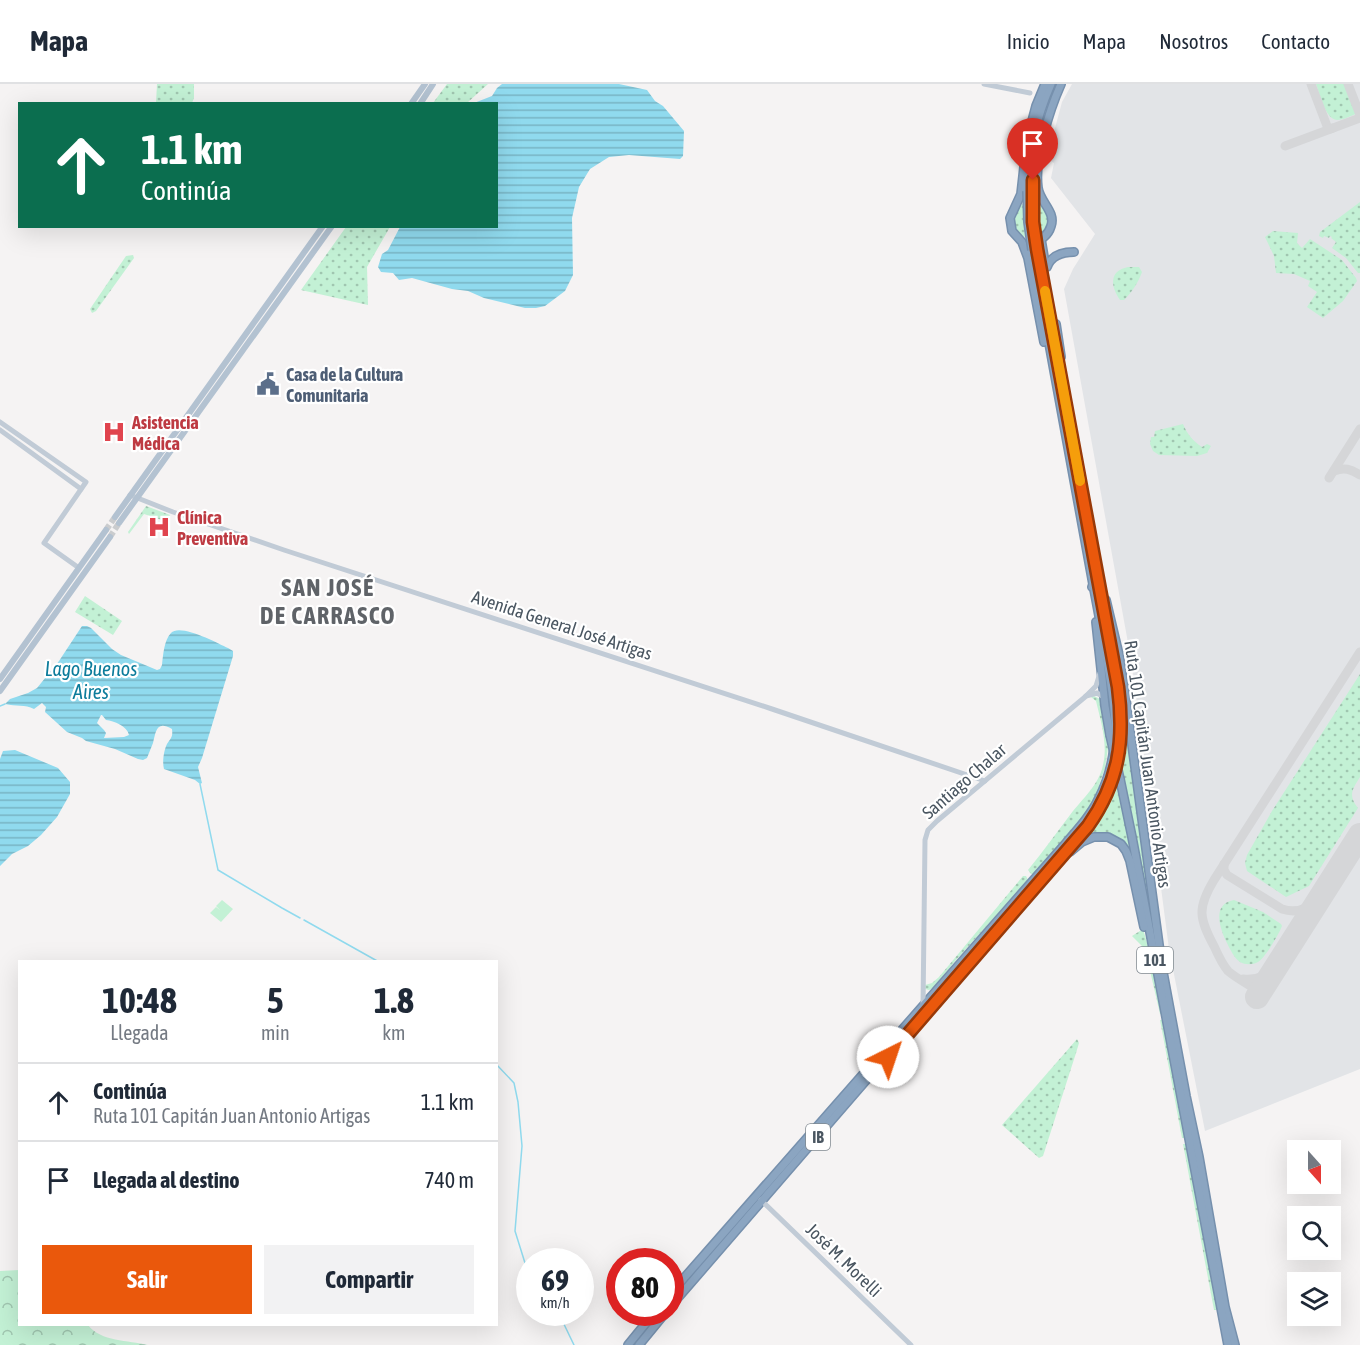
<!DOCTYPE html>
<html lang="es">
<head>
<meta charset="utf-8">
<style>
	body { margin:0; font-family:"Asap Condensed",sans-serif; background:#f2f2f3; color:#1f2937; height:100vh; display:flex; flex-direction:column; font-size:22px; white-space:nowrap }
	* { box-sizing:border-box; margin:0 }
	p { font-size:20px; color:#747a83 }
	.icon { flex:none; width:33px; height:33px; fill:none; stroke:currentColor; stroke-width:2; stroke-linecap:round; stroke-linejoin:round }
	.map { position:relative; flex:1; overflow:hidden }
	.side { position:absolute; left:18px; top:876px; width:480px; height:366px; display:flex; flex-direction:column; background:#fff; border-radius:0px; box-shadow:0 6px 24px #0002 }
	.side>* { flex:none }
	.guide { position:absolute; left:18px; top:18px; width:480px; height:126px; border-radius:0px; box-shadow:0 6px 24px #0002; background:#0b6e4f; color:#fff; overflow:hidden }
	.needle { width:39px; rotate:159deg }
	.controls { position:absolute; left:1287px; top:1056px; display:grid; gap:12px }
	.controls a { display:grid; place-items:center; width:54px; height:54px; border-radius:0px; background:#fff; box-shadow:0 6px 24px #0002; font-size:30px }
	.speed { position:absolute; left:516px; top:1164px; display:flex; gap:12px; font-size:30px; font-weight:700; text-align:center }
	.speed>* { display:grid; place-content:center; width:78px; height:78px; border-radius:50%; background:#fff; box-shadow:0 6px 24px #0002; line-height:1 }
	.speed small { font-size:15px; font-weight:400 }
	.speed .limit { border:9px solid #d22; background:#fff; color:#111 }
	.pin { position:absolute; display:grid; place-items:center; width:51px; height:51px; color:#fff; margin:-62px -26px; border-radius:50% 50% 50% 0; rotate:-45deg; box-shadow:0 0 6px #0007 }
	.pin .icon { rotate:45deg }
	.me { position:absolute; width:66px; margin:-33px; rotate:41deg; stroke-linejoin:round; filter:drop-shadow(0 0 4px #0008) }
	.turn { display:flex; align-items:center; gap:21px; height:126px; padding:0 24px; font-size:27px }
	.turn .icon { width:78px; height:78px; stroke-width:2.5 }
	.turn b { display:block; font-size:42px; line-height:51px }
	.eta { display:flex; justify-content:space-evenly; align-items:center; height:102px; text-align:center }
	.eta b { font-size:36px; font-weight:700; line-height:42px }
	.primary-button { display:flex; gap:12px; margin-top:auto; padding:12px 24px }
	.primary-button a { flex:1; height:69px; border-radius:0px; background:#ea580c; color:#fff; font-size:24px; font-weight:700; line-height:69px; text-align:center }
	.primary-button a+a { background:#f2f2f3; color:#1f2937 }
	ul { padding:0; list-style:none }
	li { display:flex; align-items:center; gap:18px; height:78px; padding:0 24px; border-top:2px solid #e0e1e3 }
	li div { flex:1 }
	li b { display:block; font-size:22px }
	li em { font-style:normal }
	header { display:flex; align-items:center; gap:36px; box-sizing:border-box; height:84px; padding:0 30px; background:#fff; border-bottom:2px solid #e0e1e3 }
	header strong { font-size:28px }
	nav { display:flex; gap:33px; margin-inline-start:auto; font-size:21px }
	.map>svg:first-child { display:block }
	.airport { fill:#e2e4e7 }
	.green { fill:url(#green-dots) }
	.forest { fill:url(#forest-crowns) }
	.pitch { fill:#c3f1d5 }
	.water { fill:url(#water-rules); fill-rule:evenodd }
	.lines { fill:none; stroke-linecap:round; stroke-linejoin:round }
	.stream { stroke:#90daee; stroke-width:1.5 }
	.taxiway { stroke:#d5d6d8; stroke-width:9 }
	.runway { stroke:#d5d6d8; stroke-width:24 }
	.primary-tunnel { stroke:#caccce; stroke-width:6; stroke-dasharray:6 3; stroke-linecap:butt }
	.highway-casing { stroke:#7690ad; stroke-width:10 }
	.secondary { stroke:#c1cbd6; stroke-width:5 }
	.primary { stroke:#b3c2d1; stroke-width:6 }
	.highway { stroke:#8ba5c1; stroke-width:7 }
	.highway-bridge-casing { stroke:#7690ad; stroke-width:10; stroke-linecap:butt }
	.highway-bridge { stroke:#8ba5c1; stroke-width:7 }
	.route-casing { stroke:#983908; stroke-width:15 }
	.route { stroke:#ea580c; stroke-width:10 }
	.slow { stroke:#f59e0b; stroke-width:10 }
	.labels { text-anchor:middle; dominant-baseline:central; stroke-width:4.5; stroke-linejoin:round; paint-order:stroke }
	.shield { fill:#fff; stroke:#808990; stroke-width:1.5 }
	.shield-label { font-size:16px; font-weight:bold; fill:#4a5661 }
	.service-label { font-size:18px; font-weight:bold; fill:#4e5e75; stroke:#fff; text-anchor:start }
	.health-label { font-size:18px; font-weight:bold; fill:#be3a42; stroke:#fff; text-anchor:start }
	.street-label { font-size:18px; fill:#4a5661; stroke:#fff }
	.water-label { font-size:20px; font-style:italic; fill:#0c7c9b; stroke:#fff }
	.district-label { font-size:24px; font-weight:bold; letter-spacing:1.5px; fill:#5f6368; stroke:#fff }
</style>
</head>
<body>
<header>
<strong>Mapa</strong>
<nav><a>Inicio</a><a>Mapa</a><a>Nosotros</a><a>Contacto</a></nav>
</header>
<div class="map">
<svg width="1360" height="1261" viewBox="0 0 1360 1261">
	<defs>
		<pattern id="green-dots" width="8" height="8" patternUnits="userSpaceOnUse" patternTransform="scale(1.5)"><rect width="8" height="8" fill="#c3f1d5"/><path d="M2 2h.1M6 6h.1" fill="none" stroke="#a0c6b0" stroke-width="1.8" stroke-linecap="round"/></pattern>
		<pattern id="forest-crowns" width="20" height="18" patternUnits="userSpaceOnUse" patternTransform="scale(1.5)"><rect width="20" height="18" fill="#c3f1d5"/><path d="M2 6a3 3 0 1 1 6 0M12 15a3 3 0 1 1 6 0" fill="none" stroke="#a0c6b0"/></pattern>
		<pattern id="water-rules" width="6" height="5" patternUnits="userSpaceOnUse" patternTransform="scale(1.5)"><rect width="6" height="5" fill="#90daee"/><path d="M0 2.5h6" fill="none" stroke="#78b4c4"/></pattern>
	</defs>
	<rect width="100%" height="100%" fill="#f5f3f3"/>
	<polygon class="airport" points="1072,0 1360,0 1360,985 1205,1047 1169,865 1132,581 1064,205 1073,185 1095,150 1051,94 1054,79 1047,74 1062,18"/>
	<g class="green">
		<polygon points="157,0 194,0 194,14 192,19 156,19"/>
		<polygon points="447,0 488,0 467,19 433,19"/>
		<path d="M1316 0H1345L1356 30C1350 32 1344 36 1337 36 1325 35 1320 10 1316 0Z"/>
		<circle cx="1031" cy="136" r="18"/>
		<polygon points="1360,118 1360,189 1358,189 1346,174 1332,164 1336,158 1331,154 1332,153 1330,152 1329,154 1324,152 1323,154 1319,152 1320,148"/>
		<polygon points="346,143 390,143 367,183 368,221 301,206"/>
		<polygon points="1273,147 1298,149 1297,159 1302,164 1310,155 1342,176 1356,194 1357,197 1343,217 1323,234 1307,223 1317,208 1308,202 1310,197 1294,190 1276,189 1274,172 1265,153"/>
		<polygon points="133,171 134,174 96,227 92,229 90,225 126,172"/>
		<path d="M1128 183H1139L1142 188C1138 199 1132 208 1124 216H1120C1111 203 1108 187 1128 183Z"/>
		<path d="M1183 340C1187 350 1193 357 1202 363L1207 360 1211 362 1207 369 1197 372 1159 371 1153 367 1150 360 1151 353H1154L1155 347Z"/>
		<polygon points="146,422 170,431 168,438 144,430 129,450 128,448"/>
		<polygon points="85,512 122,537 113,551 75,528"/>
		<path d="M1360 590V693C1352 706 1348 711 1358 724L1309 802 1286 813 1247 787 1245 779 1247 771 1272 727Z"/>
		<path d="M1094 612 1100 615 1108 664 1105 684 1099 701 1100 705 1091 722 1077 742 1033 790H1031L1028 786C1043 768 1056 749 1070 731 1082 715 1099 701 1103 681 1108 660 1101 638 1096 617L1091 613Z"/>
		<polygon points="1128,648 1156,861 1120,682 1124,653"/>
		<path d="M1116 692 1142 821 1126 762 1117 753 1106 750 1078 758C1098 735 1106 721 1116 692Z"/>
		<polygon points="1023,792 1026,792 1028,796 956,876 933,904 929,906 925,905 925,901 932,899 939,893"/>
		<path d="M1234 816 1263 828 1281 840 1282 842C1279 850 1265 874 1258 878 1253 881 1245 881 1240 878 1234 874 1230 865 1227 859 1220 845 1211 820 1234 816Z"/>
		<polygon points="1143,845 1148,862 1162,930 1160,930 1145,865 1132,852"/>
		<polygon points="1160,936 1163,936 1185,1054 1182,1054"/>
		<polygon points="1077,955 1079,959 1076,969 1043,1072 1039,1074 1002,1041"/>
		<polygon points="1183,1060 1186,1060 1217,1226 1214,1226"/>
	</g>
	<path class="forest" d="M19 1186 20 1240 88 1241C101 1258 128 1256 148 1261H0V1187Z"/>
	<polygon class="pitch" points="222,816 233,825 221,838 210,829 216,823 220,826 216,822"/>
	<g class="water">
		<polygon points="502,0 619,0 647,6 655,17 663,22 684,47 683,72 680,75 629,71 609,73 590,85 579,103 572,134 573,191 565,207 545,222 536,224 525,224 484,214 468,207 452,205 412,194 399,196 393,189 381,188 378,183 382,170 388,166 400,143 496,142 496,20 474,19 492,12 497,4"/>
		<path d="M82 542H87L91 544 112 565 121 571 157 586 160 585 162 581C163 572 164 556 171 549 180 539 217 559 228 564L233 567V572L202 674 198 683 202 699 200 700 195 696 164 685C162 678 164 666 167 660 171 654 173 653 172 645 156 636 156 648 153 659 151 664 149 669 147 674L143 676 138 675 115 665 86 657 82 654 67 648 45 628 46 623 42 619 34 625C25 620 16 623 5 620L10 615 28 609 37 604 59 577ZM101 631H102L106 636C114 637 127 642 129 651L124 653 104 654 106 649 104 646 97 639Z"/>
		<polygon points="15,666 58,684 70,698 70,710 57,733 41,751 28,762 12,770 0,782 0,675 3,667"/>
	</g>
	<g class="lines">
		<g class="stream">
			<polyline points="0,622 5,620"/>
			<polyline points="200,700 218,786 282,824 300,834"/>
			<polyline points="304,836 379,878"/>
			<polyline points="496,980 514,999 518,1018 522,1062 515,1147 525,1179 530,1188"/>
			<polyline points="556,1228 561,1234 574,1261"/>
		</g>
		<g class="taxiway">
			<polyline points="1311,0 1327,42 1330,45 1333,44"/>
			<polyline points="1348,0 1360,31"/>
			<polyline points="1285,62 1360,34"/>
			<path d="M1334 387C1344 383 1351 385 1360 391"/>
			<polyline points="1329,394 1360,345"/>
			<path d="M1224 780V786L1227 791 1282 825C1297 830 1309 825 1320 814"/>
			<path d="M1243 895C1259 897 1269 890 1279 878"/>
			<path d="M1260 908C1250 901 1237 895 1228 887 1222 880 1218 871 1214 862 1199 834 1197 824 1214 796L1360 568"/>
		</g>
		<polyline class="runway" points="1257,913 1360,751"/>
		<g class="primary-tunnel">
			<polyline points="106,446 115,433"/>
			<polyline points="110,453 119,439"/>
		</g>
		<g class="highway-casing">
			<g id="highway">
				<path d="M1027 107C1028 70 1036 34 1051 0"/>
				<polyline points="1032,107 1036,68"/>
				<polyline points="1041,155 1045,179"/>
				<path d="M1030 158C1040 157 1048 152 1051 142 1056 128 1040 118 1038 104 1034 75 1049 27 1061 0"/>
				<polyline points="1032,166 1093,500 1092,503"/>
				<path d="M1047 183C1051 172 1062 168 1074 168"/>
				<polyline points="1056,240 1061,273"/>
				<polyline points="1044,258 1028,174 1022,158 1012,147 1010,134 1021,110 1027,56 1036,22 1045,0"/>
				<polyline points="1106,516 1119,571 1125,609 1162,883 1186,1012 1199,1073 1225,1223 1235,1261"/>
				<polyline points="1096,538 1105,622 1110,651"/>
				<polyline points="1120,695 1132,753 1228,1261"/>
				<polyline points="1070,768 1082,758 1094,753 1108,753 1121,760 1126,767 1130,777 1144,843"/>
				<path d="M670 1210 1066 759C1078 745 1091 731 1099 714 1122 668 1116 626 1107 578 1103 552 1098 526 1093 500"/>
				<path d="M670 1223 971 875 1079 752C1112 711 1125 671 1120 619L1037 165"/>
				<polyline points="628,1261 655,1228"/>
				<polyline points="639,1261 666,1228"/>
			</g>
		</g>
		<g class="secondary">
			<polyline points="984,0 1030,9"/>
			<polyline points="0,338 86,398 44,459 79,484"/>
			<polyline points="0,346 81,405"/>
			<polyline points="130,411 173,428 284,466 772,625 985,697"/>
			<polyline points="1086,612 1097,609 1104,613"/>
			<polyline points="923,924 925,756 928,746 937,737 1085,613 1096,602 1100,589"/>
			<polyline points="761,1116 911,1261"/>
		</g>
		<g class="primary">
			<polyline points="411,20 425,0"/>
			<polyline points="420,20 433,0"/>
			<polyline points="115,433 323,142"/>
			<polyline points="119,439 332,142"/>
			<polyline points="0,595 106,446"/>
			<polyline points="0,607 110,453"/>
		</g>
		<use href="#highway" class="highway"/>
		<g class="highway-bridge-casing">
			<g id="highway-bridge">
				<polyline points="1027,107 1028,138 1032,166"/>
				<polyline points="1032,107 1033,138 1037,165"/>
				<polyline points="1110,651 1120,695"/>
			</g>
		</g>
		<use href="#highway-bridge" class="highway-bridge"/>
	</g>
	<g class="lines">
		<g class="route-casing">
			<path id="route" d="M888 973 1088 742C1119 698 1125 656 1118 603L1037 165 1033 138V96"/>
		</g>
		<use href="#route" class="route"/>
		<polyline class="slow" points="1045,207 1080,397"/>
	</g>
	<defs>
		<g id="civic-bare" transform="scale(1.8)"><path d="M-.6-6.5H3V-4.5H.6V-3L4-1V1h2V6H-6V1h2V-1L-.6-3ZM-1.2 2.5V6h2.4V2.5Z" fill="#5c6f8a" stroke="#fff" stroke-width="2.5" paint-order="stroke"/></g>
		<g id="hospital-bare" transform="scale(1.8)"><path d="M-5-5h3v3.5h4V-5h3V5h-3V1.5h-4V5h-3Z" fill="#e0444e" stroke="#fff" stroke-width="2.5" paint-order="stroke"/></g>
	</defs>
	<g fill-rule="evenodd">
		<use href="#civic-bare" x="268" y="300"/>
		<use href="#hospital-bare" x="114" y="348"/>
		<use href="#hospital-bare" x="159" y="443"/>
	</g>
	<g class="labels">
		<g class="shield">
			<rect x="1137" y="863" width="36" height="26" rx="4.5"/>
			<rect x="806" y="1040" width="24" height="26" rx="4.5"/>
		</g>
		<g class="shield-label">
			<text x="1155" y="876">101</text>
			<text x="818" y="1053">IB</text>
		</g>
		<g class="service-label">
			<text x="286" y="290">Casa de la Cultura<tspan x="286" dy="21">Comunitaria</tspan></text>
		</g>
		<g class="health-label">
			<text x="132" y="338">Asistencia<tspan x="132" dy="21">Médica</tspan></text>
			<text x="177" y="433">Clínica<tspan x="177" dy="21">Preventiva</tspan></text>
		</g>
		<g class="street-label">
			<text transform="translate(562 541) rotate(18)">Avenida General José Artigas</text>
			<text transform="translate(1148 680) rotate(82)">Ruta 101 Capitán Juan Antonio Artigas</text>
			<text transform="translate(964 697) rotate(-41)">Santiago Chalar</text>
			<text transform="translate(844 1176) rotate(44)">José M. Morelli</text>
		</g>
		<g class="water-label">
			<text x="91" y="584">Lago Buenos<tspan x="91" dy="23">Aires</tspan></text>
		</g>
		<g class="district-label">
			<text x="328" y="503">SAN JOSÉ<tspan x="328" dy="28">DE CARRASCO</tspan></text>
		</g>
	</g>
</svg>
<div class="controls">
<a><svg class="needle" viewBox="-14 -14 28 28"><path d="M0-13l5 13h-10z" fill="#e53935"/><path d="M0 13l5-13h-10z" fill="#747a83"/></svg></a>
<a><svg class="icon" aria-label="search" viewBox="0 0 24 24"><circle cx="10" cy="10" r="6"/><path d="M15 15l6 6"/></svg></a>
<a><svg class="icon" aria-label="layers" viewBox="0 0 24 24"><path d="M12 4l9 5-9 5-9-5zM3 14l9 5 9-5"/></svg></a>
</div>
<div class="speed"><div>69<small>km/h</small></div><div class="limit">80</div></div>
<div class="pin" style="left:1033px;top:96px;background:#d93025"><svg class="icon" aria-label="arrive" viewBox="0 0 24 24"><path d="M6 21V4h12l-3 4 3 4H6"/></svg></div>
<svg class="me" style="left:888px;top:973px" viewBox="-20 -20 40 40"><circle r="19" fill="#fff"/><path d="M0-13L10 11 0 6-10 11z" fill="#ea580c"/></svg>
<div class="guide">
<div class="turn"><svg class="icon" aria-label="ahead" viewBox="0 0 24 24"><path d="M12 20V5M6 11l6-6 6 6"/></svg><div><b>1.1 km</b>Continúa</div></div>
</div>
<section class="side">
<div class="eta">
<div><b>10:48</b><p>Llegada</p></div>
<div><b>5</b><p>min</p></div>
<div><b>1.8</b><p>km</p></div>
</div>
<ul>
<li><svg class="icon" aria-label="ahead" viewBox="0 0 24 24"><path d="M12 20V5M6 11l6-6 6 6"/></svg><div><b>Continúa</b><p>Ruta 101 Capitán Juan Antonio Artigas</p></div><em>1.1 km</em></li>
<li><svg class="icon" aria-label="arrive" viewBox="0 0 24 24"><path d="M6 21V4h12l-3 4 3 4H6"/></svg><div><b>Llegada al destino</b></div><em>740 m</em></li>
</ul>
<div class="primary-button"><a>Salir</a><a>Compartir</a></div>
</section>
</div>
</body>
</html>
